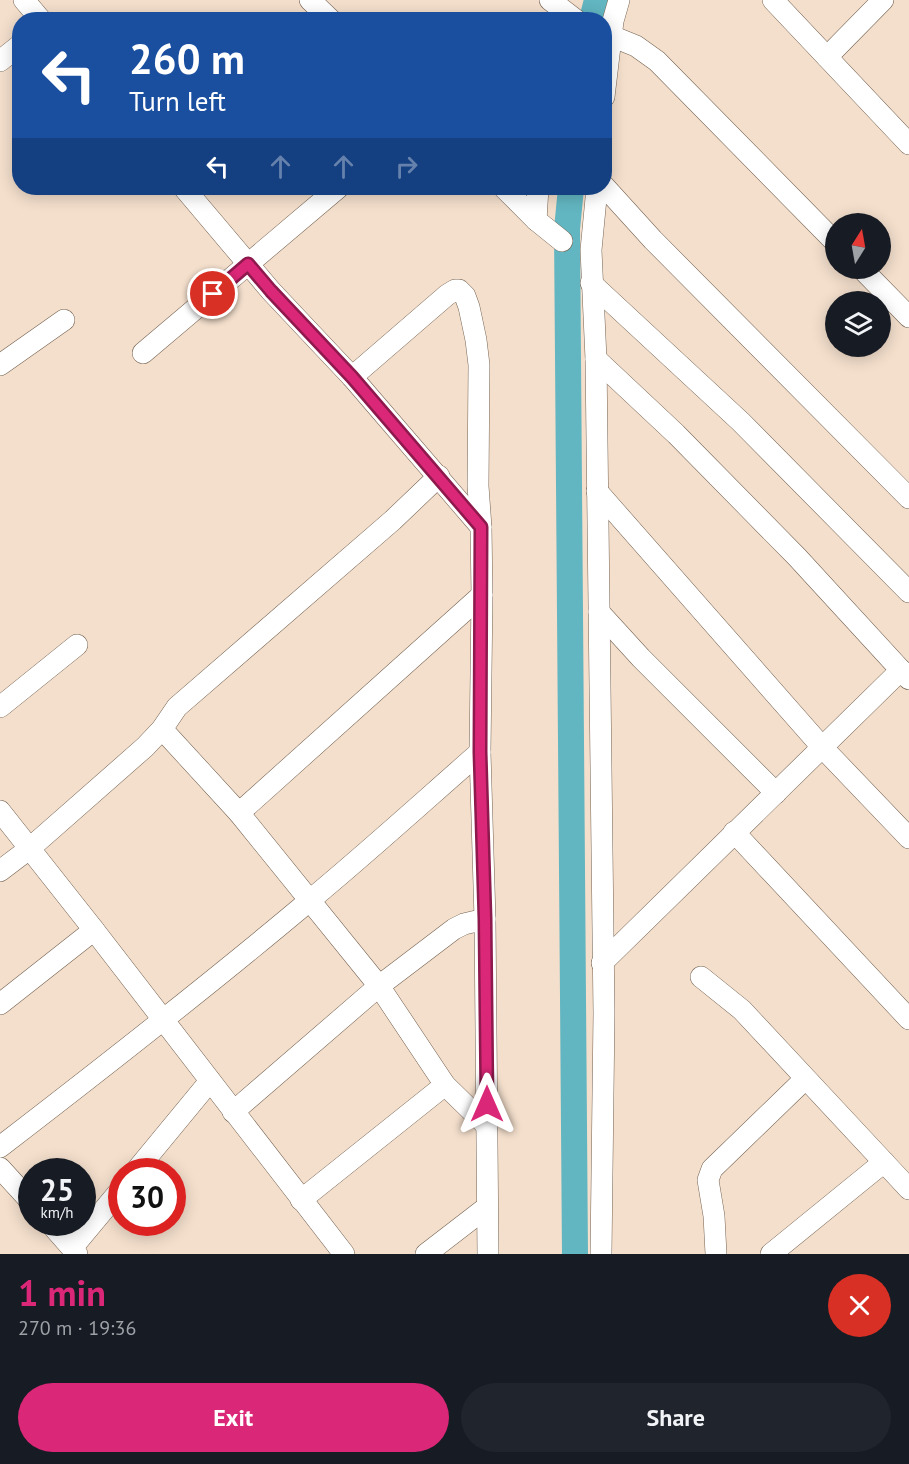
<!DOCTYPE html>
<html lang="en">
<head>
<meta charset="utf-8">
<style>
	body { margin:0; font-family:"PT Sans",sans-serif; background:#20242c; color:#f1f3f6; height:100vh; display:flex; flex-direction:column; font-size:22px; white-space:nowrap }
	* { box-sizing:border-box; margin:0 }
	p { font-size:20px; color:#9ea1a6 }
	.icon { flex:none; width:33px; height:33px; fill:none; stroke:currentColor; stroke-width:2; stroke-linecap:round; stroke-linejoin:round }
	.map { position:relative; height:1254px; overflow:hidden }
	.details { display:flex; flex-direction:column; background:#171b24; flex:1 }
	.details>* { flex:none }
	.guide { position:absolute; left:12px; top:12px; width:600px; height:183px; border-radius:24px; box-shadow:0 3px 15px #0003; background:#1a4fa0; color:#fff; overflow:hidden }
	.needle { width:39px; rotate:11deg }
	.buttons { position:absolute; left:825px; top:213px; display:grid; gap:12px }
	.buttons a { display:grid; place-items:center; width:66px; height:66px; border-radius:50%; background:#171b24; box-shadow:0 3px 15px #0003; font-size:30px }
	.speed { position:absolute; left:18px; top:1158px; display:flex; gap:12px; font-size:30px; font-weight:700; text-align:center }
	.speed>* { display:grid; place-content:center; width:78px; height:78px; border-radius:50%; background:#171b24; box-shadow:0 3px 15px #0003; line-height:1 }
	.speed small { font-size:15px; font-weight:400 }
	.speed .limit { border:9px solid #d22; background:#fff; color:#111 }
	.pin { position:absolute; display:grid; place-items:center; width:51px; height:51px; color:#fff; margin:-26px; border:3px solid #fff; border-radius:50%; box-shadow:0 2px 6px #0007 }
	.me { position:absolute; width:66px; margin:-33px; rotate:0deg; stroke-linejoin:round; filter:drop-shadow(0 0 4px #0008) }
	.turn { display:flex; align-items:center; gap:21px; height:126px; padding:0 18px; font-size:27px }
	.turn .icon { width:78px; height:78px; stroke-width:2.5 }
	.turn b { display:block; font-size:42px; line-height:51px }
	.lanes { display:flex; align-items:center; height:57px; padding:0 18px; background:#0003; justify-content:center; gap:30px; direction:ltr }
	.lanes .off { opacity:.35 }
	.round { display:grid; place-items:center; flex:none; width:63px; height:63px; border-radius:32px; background:#20242c }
	.headline { display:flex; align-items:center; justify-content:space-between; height:102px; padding:0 18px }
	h1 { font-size:36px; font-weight:800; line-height:45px; color:#db2777 }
	.primary-button { display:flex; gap:12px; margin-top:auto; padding:12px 18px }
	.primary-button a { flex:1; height:69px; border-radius:36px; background:#db2777; color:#fff; font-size:24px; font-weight:800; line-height:69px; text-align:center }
	.primary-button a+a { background:#20242c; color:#f1f3f6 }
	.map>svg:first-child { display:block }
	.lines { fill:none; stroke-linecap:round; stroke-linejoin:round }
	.canal { stroke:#62b6c1; stroke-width:26 }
	.street-casing { stroke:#746251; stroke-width:22 }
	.street { stroke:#fff; stroke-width:21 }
	.route-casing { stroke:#8e194d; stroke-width:15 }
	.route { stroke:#db2777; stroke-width:10 }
</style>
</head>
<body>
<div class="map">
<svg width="909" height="1254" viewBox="0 0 909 1254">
	<rect width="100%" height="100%" fill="#f4dfcc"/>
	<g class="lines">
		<g class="canal">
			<polyline points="592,20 597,0"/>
			<polyline points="571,188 567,229 575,1254"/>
		</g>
		<g class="street-casing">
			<g id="street">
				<polyline points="24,0 41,20"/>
				<polyline points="310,0 331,20"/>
				<polyline points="550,0 576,20"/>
				<polyline points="773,0 909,144"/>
				<polyline points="604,33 636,46 657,61 836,243"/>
				<polyline points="827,57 883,0"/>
				<polyline points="0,61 20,45"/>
				<polyline points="604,97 613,21 619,0"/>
				<polyline points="604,186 653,240 909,498"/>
				<polyline points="184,188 271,291 352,377 481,527"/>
				<polyline points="504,188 536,220 562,241"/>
				<polyline points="597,188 591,250 596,359 604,1013 601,1254"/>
				<polyline points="536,220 538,188"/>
				<polyline points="861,268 909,317"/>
				<polyline points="591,283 741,422 909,592"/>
				<polyline points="143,353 338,188"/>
				<polyline points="596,359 676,434 797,557 909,679"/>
				<polyline points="0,365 64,320"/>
				<polyline points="352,377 447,295 455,290 459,290 465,296 469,307 476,340 479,365 478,486 481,527 482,595 480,752 485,919 488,1254"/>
				<polyline points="597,491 822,747 909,838"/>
				<polyline points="599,612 641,658 776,793"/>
				<polyline points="0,707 77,645"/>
				<polyline points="162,729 239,813 482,595"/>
				<polyline points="0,811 94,930 344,1254"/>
				<polyline points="239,813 379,986 445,1085 487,1126"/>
				<polyline points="734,832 909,1019"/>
				<polyline points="0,871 29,849 145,747 162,729 177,707 393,520 439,476"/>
				<polyline points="602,963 901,670"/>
				<polyline points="701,977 742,1010 909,1189"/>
				<polyline points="0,1004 94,930"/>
				<polyline points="233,1112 379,986 454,929 464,924 485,919"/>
				<path d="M0 1147C104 1067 208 986 309 901 367 853 423 802 480 752"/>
				<polyline points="0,1168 32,1203"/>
				<polyline points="135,1172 210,1081"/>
				<polyline points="301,1200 445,1085"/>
				<polyline points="49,1222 77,1254"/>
				<polyline points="72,1248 122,1188"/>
				<polyline points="426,1254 487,1207"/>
				<polyline points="716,1254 714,1216 708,1180 712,1169 805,1079"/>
				<polyline points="771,1254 884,1162"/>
			</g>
		</g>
		<use href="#street" class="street"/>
	</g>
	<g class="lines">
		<g class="route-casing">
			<polyline id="route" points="213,294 248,264 271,291 352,377 481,527 480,752 485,919 487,1104"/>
		</g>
		<use href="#route" class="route"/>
	</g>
</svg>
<div class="buttons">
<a><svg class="needle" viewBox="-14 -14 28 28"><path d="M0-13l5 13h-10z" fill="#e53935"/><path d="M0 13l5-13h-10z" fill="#9ea1a6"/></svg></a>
<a><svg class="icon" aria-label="layers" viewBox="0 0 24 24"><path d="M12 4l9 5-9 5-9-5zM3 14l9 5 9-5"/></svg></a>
</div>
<div class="speed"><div>25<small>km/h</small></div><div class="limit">30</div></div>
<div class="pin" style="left:213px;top:294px;background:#d93025"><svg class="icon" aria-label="arrive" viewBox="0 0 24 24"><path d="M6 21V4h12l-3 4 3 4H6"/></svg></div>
<svg class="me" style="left:487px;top:1104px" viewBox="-20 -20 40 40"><path d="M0-17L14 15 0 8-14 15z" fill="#db2777" stroke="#fff" stroke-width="4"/></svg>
<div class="guide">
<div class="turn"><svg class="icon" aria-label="left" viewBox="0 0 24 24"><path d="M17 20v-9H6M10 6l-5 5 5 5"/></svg><div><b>260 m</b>Turn left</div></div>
<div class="lanes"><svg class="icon" aria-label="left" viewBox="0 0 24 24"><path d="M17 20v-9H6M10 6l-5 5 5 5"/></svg><svg class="icon off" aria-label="ahead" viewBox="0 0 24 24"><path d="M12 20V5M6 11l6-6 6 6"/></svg><svg class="icon off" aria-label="ahead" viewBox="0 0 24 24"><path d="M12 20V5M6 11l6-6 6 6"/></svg><svg class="icon off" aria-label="right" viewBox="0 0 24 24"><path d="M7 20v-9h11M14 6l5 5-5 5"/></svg></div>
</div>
</div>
<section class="details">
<div class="headline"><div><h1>1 min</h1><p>270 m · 19:36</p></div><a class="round" style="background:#d93025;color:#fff"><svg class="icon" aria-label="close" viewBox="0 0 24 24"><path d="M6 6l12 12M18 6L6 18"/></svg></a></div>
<div class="primary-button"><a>Exit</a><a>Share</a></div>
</section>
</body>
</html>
